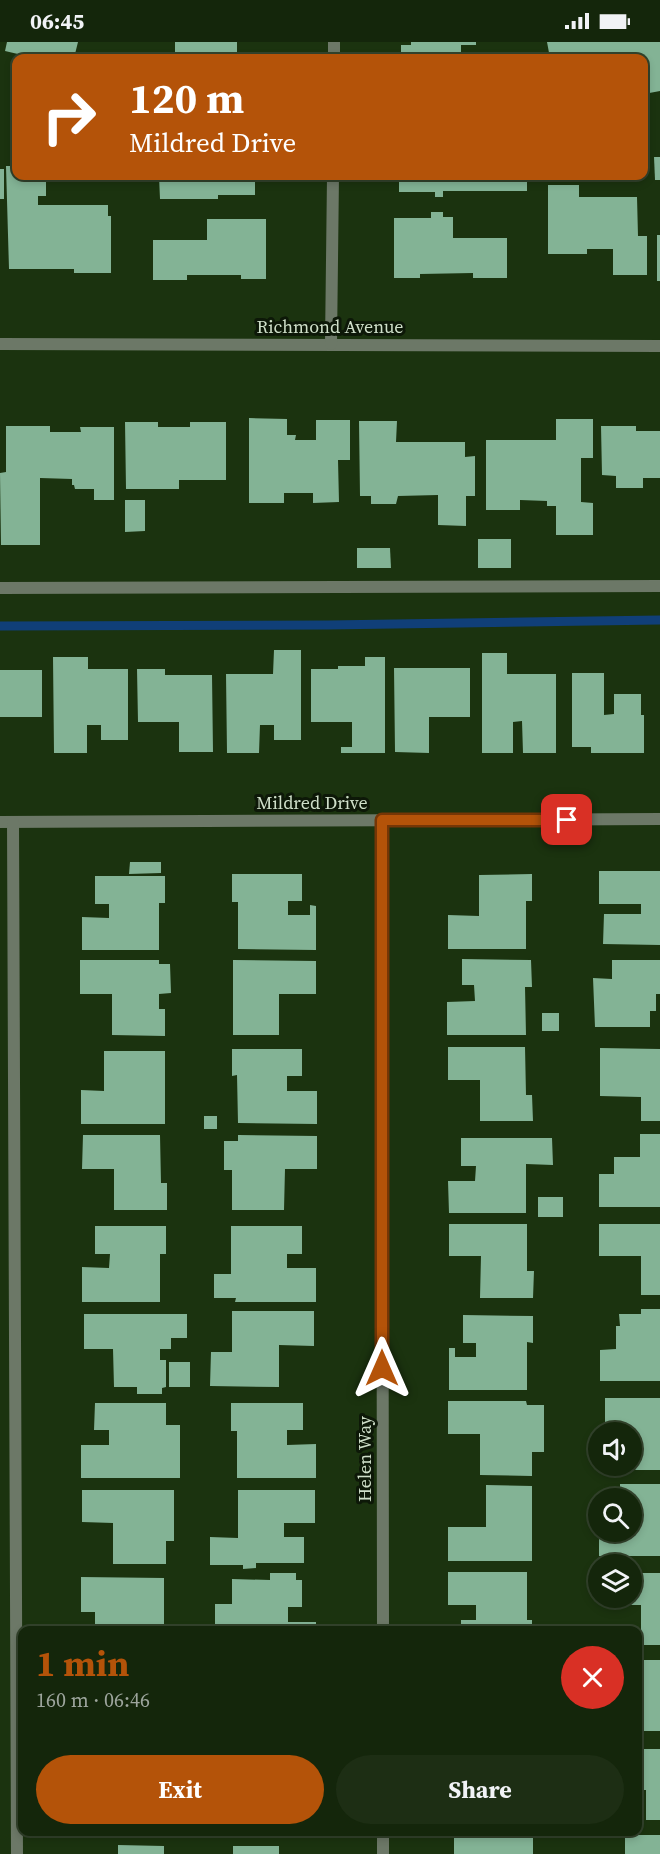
<!DOCTYPE html>
<html lang="en">
<head>
<meta charset="utf-8">
<style>
	body { margin:0; font-family:"Source Serif 4",serif; background:#1d2e14; color:#f1f3f6; height:100vh; display:flex; flex-direction:column; font-size:22px; white-space:nowrap }
	* { box-sizing:border-box; margin:0 }
	p { font-size:20px; color:#9da59d }
	.icon { flex:none; width:33px; height:33px; fill:none; stroke:currentColor; stroke-width:2; stroke-linecap:round; stroke-linejoin:round }
	.map { position:relative; flex:1; overflow:hidden }
	.panel { position:absolute; left:18px; top:1584px; width:624px; height:210px; display:flex; flex-direction:column; background:#14260b; border-radius:12px; box-shadow:0 3px 9px #0003,0 0 0 2px #33432c }
	.panel>* { flex:none }
	.hud { position:absolute; left:12px; top:12px; width:636px; height:126px; border-radius:12px; box-shadow:0 3px 9px #0003,0 0 0 2px #33432c; background:#b45309; color:#fff; overflow:hidden }
	.tools { position:absolute; left:588px; top:1380px; display:grid; gap:12px }
	.tools a { display:grid; place-items:center; width:54px; height:54px; border-radius:50%; background:#14260b; box-shadow:0 3px 9px #0003,0 0 0 2px #33432c; font-size:30px }
	.pin { position:absolute; display:grid; place-items:center; width:51px; height:51px; color:#fff; margin:-26px; border-radius:12px; box-shadow:0 3px 9px #0006 }
	.me { position:absolute; width:66px; margin:-33px; rotate:0deg; stroke-linejoin:round; filter:drop-shadow(0 0 4px #0008) }
	.turn { display:flex; align-items:center; gap:21px; height:126px; padding:0 18px; font-size:27px }
	.turn .icon { width:78px; height:78px; stroke-width:2.5 }
	.turn b { display:block; font-size:42px; line-height:51px }
	.round { display:grid; place-items:center; flex:none; width:63px; height:63px; border-radius:32px; background:#1d2e14 }
	.summary { display:flex; align-items:center; justify-content:space-between; height:102px; padding:0 18px }
	h1 { font-size:36px; font-weight:700; line-height:45px; color:#b45309 }
	.primary-button { display:flex; gap:12px; margin-top:auto; padding:12px 18px }
	.primary-button a { flex:1; height:69px; border-radius:36px; background:#b45309; color:#fff; font-size:24px; font-weight:700; line-height:69px; text-align:center }
	.primary-button a+a { background:#1d2e14; color:#f1f3f6 }
	.status { display:flex; justify-content:space-between; align-items:center; height:42px; padding:0 30px; background:#14260b; direction:ltr }
	.status svg { height:16px; fill:currentColor }
	.map>svg:first-child { display:block }
	.lines { fill:none; stroke-linecap:round; stroke-linejoin:round }
	.stream { stroke:#103f78; stroke-width:9 }
	.building { fill:#83b395 }
	.lane { stroke:#6c7867; stroke-width:12 }
	.street { stroke:#6c7867; stroke-width:12 }
	.route-casing { stroke:#753606; stroke-width:15 }
	.route { stroke:#b45309; stroke-width:10 }
	.labels { text-anchor:middle; dominant-baseline:central; stroke-width:6; stroke-linejoin:round; paint-order:stroke }
	.street-label { font-size:18px; fill:#cfdfc9; stroke:#0d1808 }
</style>
</head>
<body>
<div class="status"><b>06:45</b><svg viewBox="0 0 49 12"><path d="M0 12V9h3v3zM5 12V6h3v6zM10 12V3h3v9zM15 12V0h3v12zM26 1h20v11H26zM47 4h2v5h-2z"/></svg></div>
<div class="map">
<svg width="660" height="1812" viewBox="0 0 660 1812">
	<rect width="100%" height="100%" fill="#1b330f"/>
	<g class="lines">
		<polyline class="stream" points="0,584 328,583 660,578"/>
	</g>
	<g class="building">
		<polygon points="7,0 78,0 74,16 35,16 5,9"/>
		<rect x="175" y="0" width="62" height="16"/>
		<polygon points="411,0 476,0 476,3 461,3 461,16 401,16 401,3 411,3"/>
		<polygon points="547,0 660,0 660,49 644,52 644,16 550,16"/>
		<polygon points="10,115 16,115 16,134 46,134 46,154 38,154 38,163 108,163 108,174 111,174 111,231 74,231 74,227 9,227 6,124 10,124"/>
		<polygon points="654,115 660,115 660,138 655,138"/>
		<rect x="0" y="127" width="4" height="30"/>
		<polygon points="159,134 255,134 255,153 218,153 218,157 160,157"/>
		<polygon points="399,134 527,134 527,149 443,149 443,155 435,155 435,150 399,150"/>
		<polygon points="548,143 579,143 579,155 637,155 638,194 647,194 647,233 613,233 613,207 587,207 587,212 548,212"/>
		<polygon points="431,170 443,170 443,175 453,175 453,196 507,196 507,236 473,236 473,231 420,232 420,236 394,236 394,176 431,176"/>
		<polygon points="207,177 266,177 266,237 241,237 241,233 187,233 187,238 153,238 153,198 207,198"/>
		<rect x="657" y="193" width="3" height="46"/>
		<polygon points="249,376 287,377 287,393 296,393 295,398 316,398 316,378 350,378 350,418 338,418 339,460 313,461 313,451 284,451 284,461 249,461"/>
		<polygon points="556,377 593,377 593,416 581,416 581,460 593,461 593,493 556,493 556,464 547,464 547,459 520,458 520,468 486,468 486,398 556,398"/>
		<polygon points="359,379 397,379 396,400 465,400 465,415 475,414 475,454 466,454 466,484 438,483 438,453 398,454 396,462 371,462 371,454 360,454"/>
		<polygon points="125,380 158,380 158,385 190,385 190,380 226,380 226,438 179,438 179,447 126,447"/>
		<polygon points="6,384 50,384 50,390 81,390 80,385 114,385 114,458 94,458 94,447 75,447 74,443 72,443 72,437 40,436 40,503 1,503 0,431 6,430"/>
		<polygon points="601,384 636,384 636,389 660,389 660,436 643,436 643,446 616,446 616,434 602,433"/>
		<polygon points="125,458 145,458 145,489 125,490"/>
		<rect x="478" y="497" width="33" height="29"/>
		<polygon points="357,506 390,506 391,526 357,526"/>
		<polygon points="274,608 301,608 301,698 274,698 274,683 260,683 259,711 227,711 226,632 273,632"/>
		<polygon points="482,611 507,611 507,632 556,632 556,711 523,711 522,679 513,680 513,711 482,711"/>
		<polygon points="53,615 88,615 88,627 128,627 128,698 101,698 101,683 87,683 87,711 54,711"/>
		<polygon points="365,615 385,615 385,711 341,711 341,705 352,705 352,680 311,680 311,627 338,627 338,624 365,624"/>
		<polygon points="394,626 470,626 470,675 429,675 429,711 395,710"/>
		<polygon points="137,627 165,627 165,633 212,633 213,710 179,710 179,680 138,680"/>
		<rect x="0" y="628" width="42" height="47"/>
		<polygon points="572,631 604,631 604,673 614,672 614,652 641,652 641,673 644,673 644,711 591,711 591,705 572,705"/>
		<polygon points="130,820 161,820 161,831 129,832"/>
		<polygon points="599,829 660,829 660,903 603,902 604,872 641,872 641,862 599,862"/>
		<polygon points="232,832 302,832 302,859 288,859 288,873 310,873 310,863 316,864 316,908 238,907 238,860 232,860"/>
		<polygon points="532,832 532,859 526,859 526,907 448,907 448,873 479,874 479,833"/>
		<polygon points="95,834 165,834 165,861 159,861 159,908 82,908 82,875 109,876 109,862 95,862"/>
		<polygon points="462,917 531,918 532,945 525,945 526,993 447,993 447,960 475,959 474,943 462,943"/>
		<polygon points="80,918 159,918 159,922 170,922 171,951 159,952 159,967 165,967 165,994 112,993 112,952 80,952"/>
		<polygon points="233,918 316,919 316,952 279,952 279,993 233,993"/>
		<polygon points="612,918 660,918 660,952 656,952 656,969 650,969 650,985 595,985 593,936 612,937"/>
		<rect x="542" y="971" width="17" height="18"/>
		<polygon points="448,1005 525,1005 526,1053 532,1053 533,1079 480,1079 480,1038 448,1038"/>
		<polygon points="600,1006 660,1007 660,1079 641,1079 641,1055 600,1054"/>
		<polygon points="232,1007 302,1007 302,1034 287,1034 287,1049 317,1049 317,1082 238,1081 237,1033 232,1034"/>
		<polygon points="104,1009 165,1009 165,1082 81,1082 81,1048 104,1049"/>
		<rect x="204" y="1074" width="13" height="13"/>
		<polygon points="640,1092 660,1092 660,1165 599,1165 599,1132 614,1132 614,1115 640,1115"/>
		<polygon points="83,1093 160,1093 161,1141 167,1141 167,1168 114,1168 114,1127 82,1127"/>
		<polygon points="238,1093 317,1094 317,1127 285,1127 284,1168 232,1168 232,1128 224,1128 224,1099 238,1099"/>
		<polygon points="461,1096 552,1096 553,1123 526,1122 526,1171 449,1171 448,1139 475,1139 476,1124 461,1124"/>
		<rect x="538" y="1155" width="25" height="20"/>
		<polygon points="449,1182 527,1182 527,1229 534,1229 533,1256 480,1256 481,1214 449,1214"/>
		<polygon points="599,1182 660,1182 660,1253 641,1253 641,1214 599,1214"/>
		<polygon points="95,1184 166,1184 166,1212 160,1212 160,1260 82,1260 82,1225 109,1226 110,1212 95,1212"/>
		<polygon points="231,1184 302,1184 302,1212 287,1212 287,1226 316,1226 316,1260 235,1260 236,1256 214,1256 214,1232 231,1232"/>
		<polygon points="641,1267 660,1267 660,1339 600,1339 600,1308 616,1307 616,1284 620,1284 619,1272 641,1272"/>
		<polygon points="232,1269 314,1269 314,1304 279,1303 279,1345 210,1344 211,1310 232,1310"/>
		<polygon points="84,1272 187,1272 187,1296 171,1296 171,1307 160,1307 160,1318 166,1318 166,1345 162,1346 162,1352 137,1352 137,1345 114,1345 113,1307 84,1307"/>
		<polygon points="463,1273 533,1274 533,1301 527,1300 527,1348 449,1348 449,1306 455,1306 455,1315 476,1315 476,1301 463,1301"/>
		<rect x="169" y="1320" width="21" height="25"/>
		<polygon points="605,1356 660,1356 660,1428 626,1428 626,1424 632,1424 632,1390 605,1390"/>
		<polygon points="448,1359 526,1359 527,1363 544,1363 544,1410 532,1410 532,1434 480,1433 480,1392 448,1392"/>
		<polygon points="95,1361 166,1361 166,1383 180,1383 180,1436 81,1436 81,1403 109,1403 109,1388 94,1388"/>
		<polygon points="231,1361 303,1361 303,1388 287,1388 287,1403 316,1402 316,1436 237,1436 237,1389 231,1389"/>
		<polygon points="620,1442 660,1442 660,1514 599,1514 599,1490 632,1490 632,1456 620,1456"/>
		<polygon points="486,1443 532,1444 532,1519 448,1519 448,1485 486,1485"/>
		<polygon points="82,1448 174,1448 174,1499 166,1499 166,1522 113,1522 113,1481 82,1480"/>
		<polygon points="238,1448 315,1448 315,1481 284,1481 284,1495 304,1495 304,1521 256,1521 256,1526 243,1527 243,1523 210,1523 210,1495 238,1496"/>
		<polygon points="448,1530 527,1530 527,1578 532,1578 532,1588 461,1588 461,1578 476,1578 476,1563 448,1563"/>
		<polygon points="270,1531 296,1531 296,1538 302,1538 302,1565 288,1565 288,1580 316,1580 316,1588 215,1588 215,1562 232,1562 232,1537 270,1538"/>
		<polygon points="632,1531 660,1531 660,1603 641,1603 641,1563 600,1563 600,1556 632,1556"/>
		<polygon points="81,1535 164,1536 164,1588 95,1588 95,1570 81,1570"/>
		<rect x="638" y="1618" width="22" height="71"/>
		<polygon points="638,1707 660,1707 660,1778 646,1778 646,1748 638,1748"/>
		<rect x="454" y="1793" width="79" height="19"/>
		<rect x="625" y="1793" width="35" height="19"/>
		<polygon points="118,1803 164,1804 164,1812 118,1812"/>
		<rect x="233" y="1804" width="46" height="8"/>
	</g>
	<g class="lines">
		<polyline class="lane" points="0,546 660,544"/>
		<g class="street">
			<polyline points="334,16 334,0"/>
			<polyline points="0,302 660,304"/>
			<polyline points="331,302 333,134"/>
			<polyline points="382,778 383,1588"/>
			<polyline points="0,780 660,777"/>
			<polyline points="13,780 17,1812"/>
			<polyline points="383,1790 383,1812"/>
		</g>
	</g>
	<g class="lines">
		<g class="route-casing">
			<polyline id="route" points="382,1326 382,778 567,778"/>
		</g>
		<use href="#route" class="route"/>
	</g>
	<g class="labels">
		<g class="street-label">
			<text x="330" y="284">Richmond Avenue</text>
			<text x="312" y="760">Mildred Drive</text>
			<text transform="translate(364 1417) rotate(-90)">Helen Way</text>
		</g>
	</g>
</svg>
<div class="tools">
<a><svg class="icon" aria-label="sound" viewBox="0 0 24 24"><path d="M4 9h4l5-4v14l-5-4H4zM17 9q2 3 0 6"/></svg></a>
<a><svg class="icon" aria-label="search" viewBox="0 0 24 24"><circle cx="10" cy="10" r="6"/><path d="M15 15l6 6"/></svg></a>
<a><svg class="icon" aria-label="layers" viewBox="0 0 24 24"><path d="M12 4l9 5-9 5-9-5zM3 14l9 5 9-5"/></svg></a>
</div>
<div class="pin" style="left:567px;top:778px;background:#d93025"><svg class="icon" aria-label="arrive" viewBox="0 0 24 24"><path d="M6 21V4h12l-3 4 3 4H6"/></svg></div>
<svg class="me" style="left:382px;top:1326px" viewBox="-20 -20 40 40"><path d="M0-17L14 15 0 8-14 15z" fill="#b45309" stroke="#fff" stroke-width="4"/></svg>
<div class="hud">
<div class="turn"><svg class="icon" aria-label="right" viewBox="0 0 24 24"><path d="M7 20v-9h11M14 6l5 5-5 5"/></svg><div><b>120 m</b>Mildred Drive</div></div>
</div>
<section class="panel">
<div class="summary"><div><h1>1 min</h1><p>160 m · 06:46</p></div><a class="round" style="background:#d93025;color:#fff"><svg class="icon" aria-label="close" viewBox="0 0 24 24"><path d="M6 6l12 12M18 6L6 18"/></svg></a></div>
<div class="primary-button"><a>Exit</a><a>Share</a></div>
</section>
</div>
</body>
</html>
